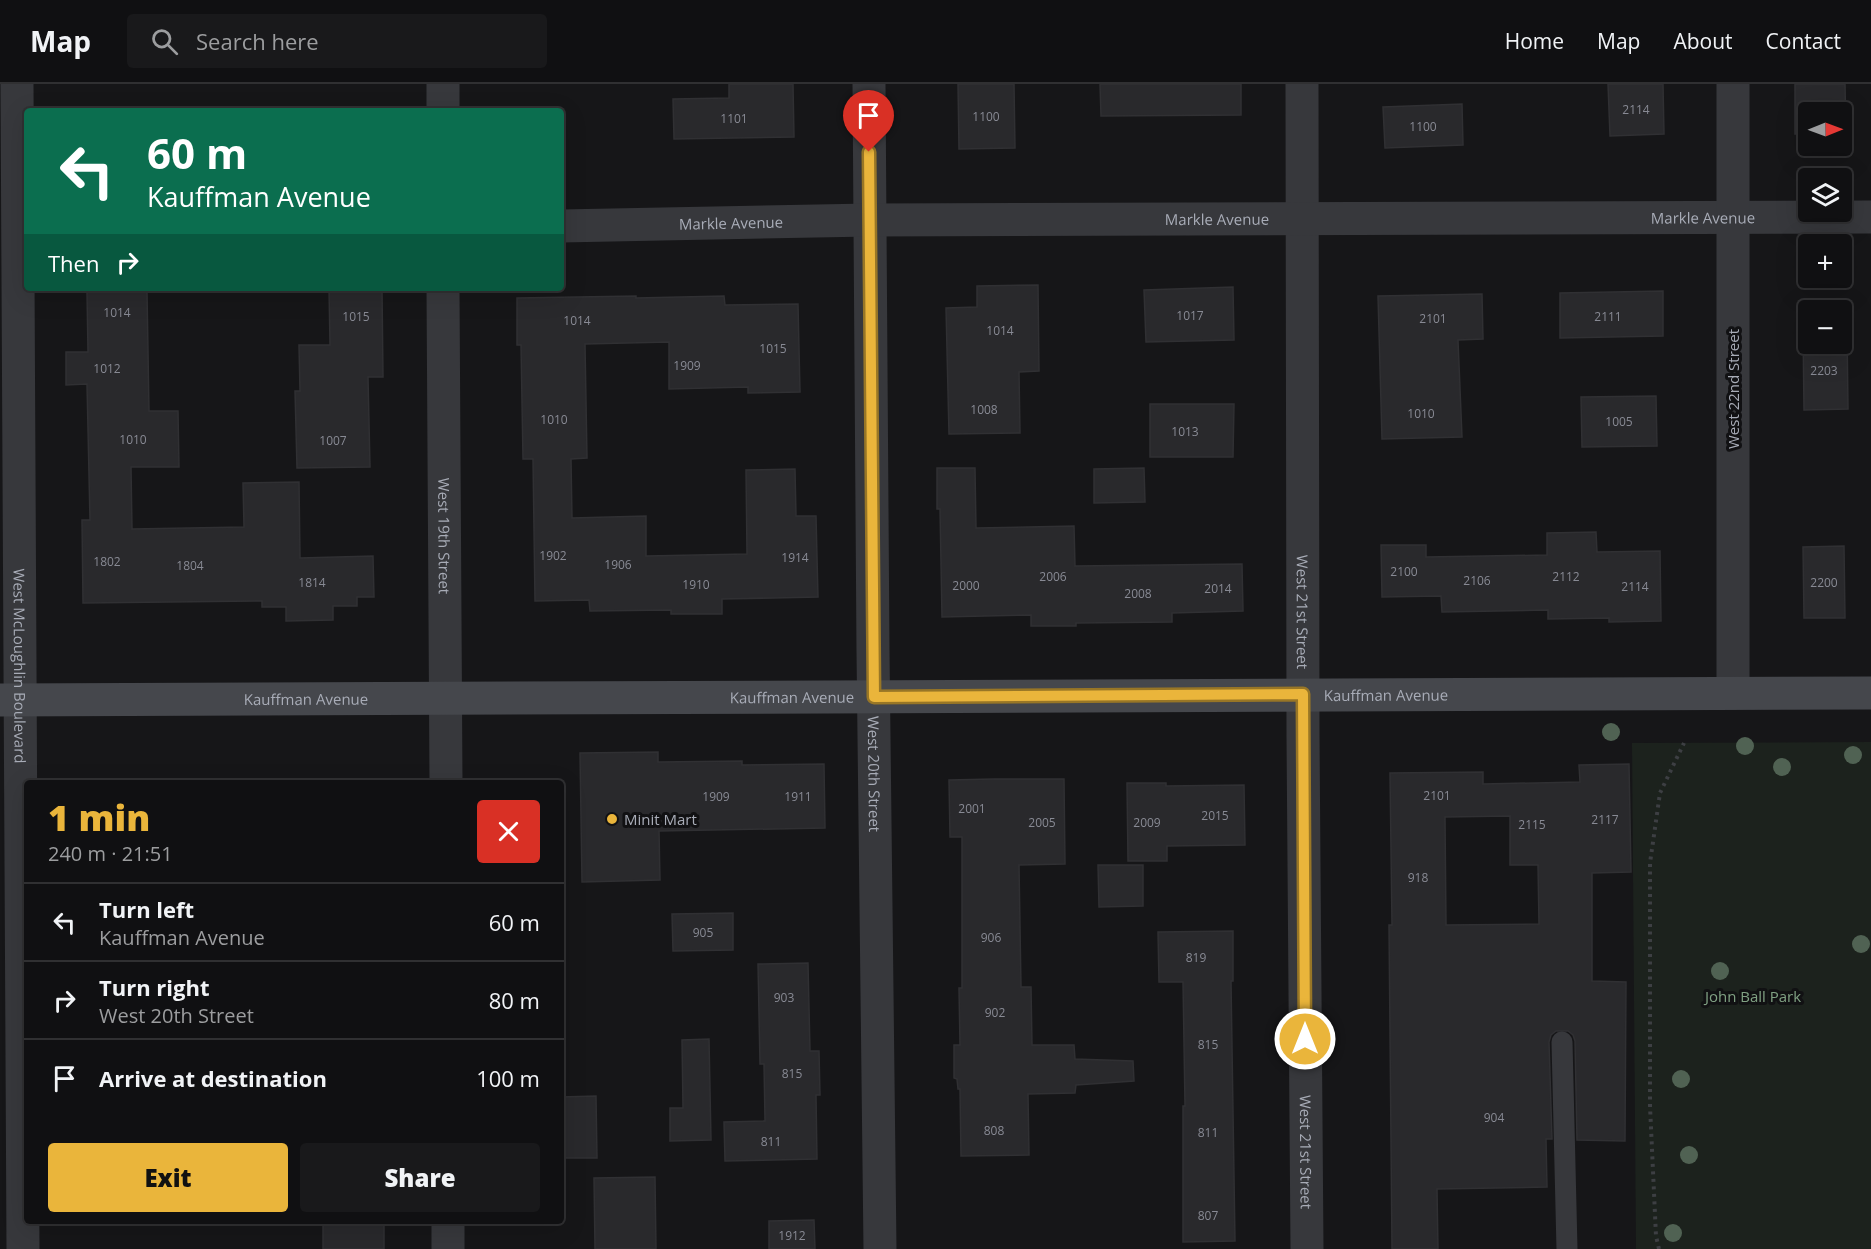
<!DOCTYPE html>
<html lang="en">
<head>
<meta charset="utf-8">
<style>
	body { margin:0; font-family:"Open Sans",sans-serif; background:#19191b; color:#f1f3f6; height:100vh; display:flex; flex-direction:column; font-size:22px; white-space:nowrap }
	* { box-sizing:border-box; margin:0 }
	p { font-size:20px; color:#9c9d9f }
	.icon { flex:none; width:33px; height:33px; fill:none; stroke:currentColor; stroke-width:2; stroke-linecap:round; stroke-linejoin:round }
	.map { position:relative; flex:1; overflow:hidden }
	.side { position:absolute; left:24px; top:696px; width:540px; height:444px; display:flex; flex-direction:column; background:#101012; border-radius:6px; box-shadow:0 6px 24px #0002,0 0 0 2px #303032 }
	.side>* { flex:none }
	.guide { position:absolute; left:24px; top:24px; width:540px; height:183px; border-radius:6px; box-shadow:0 6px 24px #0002,0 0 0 2px #303032; background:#0b6e4f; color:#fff; overflow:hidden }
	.needle { width:39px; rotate:89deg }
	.tools { position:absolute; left:1798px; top:18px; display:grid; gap:12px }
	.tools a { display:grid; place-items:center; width:54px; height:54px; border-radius:6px; background:#101012; box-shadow:0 6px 24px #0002,0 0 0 2px #303032; font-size:30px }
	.pin { position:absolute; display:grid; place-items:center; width:51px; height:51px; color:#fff; margin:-62px -26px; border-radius:50% 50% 50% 0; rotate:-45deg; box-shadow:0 0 6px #0007 }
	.pin .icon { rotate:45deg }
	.me { position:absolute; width:66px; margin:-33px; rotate:0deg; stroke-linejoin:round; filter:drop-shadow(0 0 4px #0008) }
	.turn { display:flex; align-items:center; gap:21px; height:126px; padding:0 24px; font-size:27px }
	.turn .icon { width:78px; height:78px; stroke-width:2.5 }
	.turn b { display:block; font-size:42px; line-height:51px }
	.then { display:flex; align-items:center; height:57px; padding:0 24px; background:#0003; gap:12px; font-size:22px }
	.round { display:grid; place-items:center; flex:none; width:63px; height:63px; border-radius:6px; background:#19191b }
	.summary { display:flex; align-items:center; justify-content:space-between; height:102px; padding:0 24px }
	h1 { font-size:36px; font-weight:800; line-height:45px; color:#eab53b }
	.button { display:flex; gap:12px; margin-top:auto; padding:12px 24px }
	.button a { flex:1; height:69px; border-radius:6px; background:#eab53b; color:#111; font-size:24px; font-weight:800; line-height:69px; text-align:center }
	.button a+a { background:#19191b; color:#f1f3f6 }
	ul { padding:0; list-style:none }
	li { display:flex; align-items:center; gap:18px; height:78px; padding:0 24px; border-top:2px solid #303032 }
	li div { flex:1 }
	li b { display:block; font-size:22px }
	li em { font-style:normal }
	header { display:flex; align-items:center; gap:36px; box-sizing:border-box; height:84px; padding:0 30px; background:#101012; border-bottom:2px solid #303032 }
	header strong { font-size:28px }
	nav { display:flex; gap:33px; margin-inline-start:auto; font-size:21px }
	.search { width:420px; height:54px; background:#19191b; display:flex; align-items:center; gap:15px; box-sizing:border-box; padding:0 21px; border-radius:6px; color:#9c9d9f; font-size:22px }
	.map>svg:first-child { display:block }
	.green { fill:#1c221d }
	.building { fill:#29292c; stroke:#303033; stroke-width:1.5; fill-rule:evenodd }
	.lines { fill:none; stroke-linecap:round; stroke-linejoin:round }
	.path { stroke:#3d3f43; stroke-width:4; stroke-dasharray:3 4.5; stroke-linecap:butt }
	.lane { stroke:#37383c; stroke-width:21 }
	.street { stroke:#37383c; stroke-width:33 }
	.secondary { stroke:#45474c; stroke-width:33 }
	.tree { fill:#506253 }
	.route-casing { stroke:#987626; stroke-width:15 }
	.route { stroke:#eab53b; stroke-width:10 }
	.poi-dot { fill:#eab53b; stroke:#111113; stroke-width:2 }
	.labels { text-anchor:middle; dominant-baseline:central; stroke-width:6; stroke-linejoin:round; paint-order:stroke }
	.number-label { font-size:12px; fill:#888a94 }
	.street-label { font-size:15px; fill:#a8acb7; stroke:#111113 }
	.poi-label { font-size:15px; fill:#a8acb7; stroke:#111113; text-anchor:start }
	.park-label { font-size:15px; fill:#80a183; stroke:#111113 }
</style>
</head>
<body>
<header>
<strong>Map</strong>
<div class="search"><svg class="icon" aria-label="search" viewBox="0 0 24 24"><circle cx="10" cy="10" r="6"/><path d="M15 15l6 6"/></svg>Search here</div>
<nav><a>Home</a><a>Map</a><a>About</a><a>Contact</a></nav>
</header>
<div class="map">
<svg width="1871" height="1165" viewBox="0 0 1871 1165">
	<rect width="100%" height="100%" fill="#161618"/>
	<polygon class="green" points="1871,658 1871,1165 1636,1165 1632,659"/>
	<g class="building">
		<polygon points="729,0 793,0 794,53 674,55 673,15 729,14"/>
		<polygon points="958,0 1014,0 1015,64 959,65"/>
		<polygon points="1100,0 1241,0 1241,31 1101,32"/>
		<polygon points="1608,0 1663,0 1664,50 1610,52"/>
		<polygon points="1795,0 1845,0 1846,50 1842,50 1842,28 1809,28 1809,50 1795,50"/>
		<polygon points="1462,20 1463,61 1385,64 1383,23"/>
		<polygon points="1038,201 1039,287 1019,288 1020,349 949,350 946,224 977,223 977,202"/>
		<polygon points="1233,203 1234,256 1146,258 1144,206"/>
		<polygon points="329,204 382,204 383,293 368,293 370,383 297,384 295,307 300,307 299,261 330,261"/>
		<polygon points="147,207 149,327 178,327 179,383 131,383 132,445 244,443 243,399 299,398 300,474 373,472 374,513 357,513 357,522 333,522 333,536 286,537 286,523 262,523 262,517 83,519 82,436 90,436 87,300 66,301 66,268 88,268 87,208"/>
		<polygon points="1663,207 1663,252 1560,254 1560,209"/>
		<polygon points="1482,210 1483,255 1458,256 1462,353 1382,355 1378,212"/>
		<polygon points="636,212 636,214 724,212 725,221 798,220 800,308 748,309 748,303 669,305 669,258 585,260 587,374 571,375 572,434 646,432 646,472 747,470 746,386 795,385 796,432 816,432 818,513 722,515 722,530 671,530 671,526 590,527 589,516 535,517 533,375 523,375 521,261 517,261 517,214"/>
		<polygon points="1847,244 1848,325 1804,326 1803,245 1809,245 1809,260 1842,260 1842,245"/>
		<polygon points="1656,312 1657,362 1582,363 1581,313"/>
		<polygon points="1150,320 1234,320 1233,373 1150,373"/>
		<polygon points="937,384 975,384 976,444 1074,442 1075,482 1242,480 1243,527 1172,529 1172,538 1076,539 1076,542 1031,542 1031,531 942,533 940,425 937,425"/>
		<polygon points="1144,384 1145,418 1094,419 1094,385"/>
		<polygon points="1596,448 1597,468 1660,467 1661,537 1609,538 1609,534 1548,535 1548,526 1442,528 1441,512 1382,513 1381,461 1426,461 1426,473 1547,471 1547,449"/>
		<polygon points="1844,462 1845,534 1804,534 1803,463"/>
		<polygon points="658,668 658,678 742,677 742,681 824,680 825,744 659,747 660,796 582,798 580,669"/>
		<path d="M1629 680 1631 788 1592 789V897L1626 898 1625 1057 1577 1056 1575 957 1573 951 1568 947H1556L1551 951 1549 958 1552 1055H1546L1547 1103 1437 1105 1438 1165H1392L1389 841H1392L1390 689 1483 688V700L1580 698 1579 681ZM1510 732V781H1538L1539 840 1446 841 1445 733Z"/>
		<polygon points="994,695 1064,695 1065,780 1019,781 1021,903 1031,903 1032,961 1074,961 1075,975 1133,977 1134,997 1076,1001 1075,1009 1028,1010 1029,1071 961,1072 960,1005 958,1005 957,995 954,994 954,961 960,961 959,904 962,904 962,753 950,753 949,696"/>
		<polygon points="1127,699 1166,699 1166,702 1244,701 1245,761 1167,762 1167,777 1128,777"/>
		<polygon points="1098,781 1143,781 1143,822 1099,823"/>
		<polygon points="733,829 733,866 673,867 672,830"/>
		<polygon points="1233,847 1233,897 1231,897 1235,1157 1183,1158 1183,1022 1185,1022 1183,898 1159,898 1158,848"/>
		<polygon points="808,879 810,967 819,967 820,1011 816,1011 817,1075 725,1077 724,1038 765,1037 764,980 760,980 758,880"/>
		<polygon points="709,955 711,1056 670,1057 670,1024 683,1024 682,956"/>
		<polygon points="596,1012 597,1074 561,1074 561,1013"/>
		<polygon points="655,1093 656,1165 595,1165 594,1094"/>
		<polygon points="814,1136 815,1165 769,1165 769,1137"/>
		<rect x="323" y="1137" width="61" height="28"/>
	</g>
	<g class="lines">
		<polyline class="path" points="1659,1165 1656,1152 1650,1022 1650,779 1660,709 1684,659"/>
		<polyline class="lane" points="1562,958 1567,1165"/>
		<g class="street">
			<path id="s1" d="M17 0 23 1165"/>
			<polyline points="443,0 443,27"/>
			<path id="s2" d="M869 0 873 567 880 1165"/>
			<path id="s3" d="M1302 0 1303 651 1307 1165"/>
			<path id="s4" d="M561 142 870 136 1871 133"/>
			<path id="s5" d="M443 204 446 699"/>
			<polyline points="1733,609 1733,0"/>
			<polyline points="448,1137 448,1165"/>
		</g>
		<path class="secondary" id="s6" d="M0 616 1871 609"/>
	</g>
	<g class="tree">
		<circle cx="1611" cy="648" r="9"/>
		<circle cx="1745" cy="662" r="9"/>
		<circle cx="1853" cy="671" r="9"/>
		<circle cx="1782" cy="683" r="9"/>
		<circle cx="1861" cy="860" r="9"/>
		<circle cx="1720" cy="887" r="9"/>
		<circle cx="1681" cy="995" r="9"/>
		<circle cx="1689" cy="1071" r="9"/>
		<circle cx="1673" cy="1149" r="9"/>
	</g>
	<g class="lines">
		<g class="route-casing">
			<polyline id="route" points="869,68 874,613 1303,610 1305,955"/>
		</g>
		<use href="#route" class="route"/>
	</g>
	<circle class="poi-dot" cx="612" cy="735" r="6"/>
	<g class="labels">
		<g class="number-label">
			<text x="1636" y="25">2114</text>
			<text x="986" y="32">1100</text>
			<text x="734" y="34">1101</text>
			<text x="1423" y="42">1100</text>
			<text x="117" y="228">1014</text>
			<text x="1190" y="231">1017</text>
			<text x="356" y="232">1015</text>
			<text x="1608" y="232">2111</text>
			<text x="1433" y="234">2101</text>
			<text x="577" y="236">1014</text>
			<text x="1000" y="246">1014</text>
			<text x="773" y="264">1015</text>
			<text x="687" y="281">1909</text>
			<text x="107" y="284">1012</text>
			<text x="1824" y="286">2203</text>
			<text x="984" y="325">1008</text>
			<text x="1421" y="329">1010</text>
			<text x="554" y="335">1010</text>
			<text x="1619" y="337">1005</text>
			<text x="1185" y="347">1013</text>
			<text x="133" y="355">1010</text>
			<text x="333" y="356">1007</text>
			<text x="553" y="471">1902</text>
			<text x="795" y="473">1914</text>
			<text x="107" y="477">1802</text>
			<text x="618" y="480">1906</text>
			<text x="190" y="481">1804</text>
			<text x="1404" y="487">2100</text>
			<text x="1053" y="492">2006</text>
			<text x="1566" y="492">2112</text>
			<text x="1477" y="496">2106</text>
			<text x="312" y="498">1814</text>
			<text x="1824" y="498">2200</text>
			<text x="696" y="500">1910</text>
			<text x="966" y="501">2000</text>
			<text x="1635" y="502">2114</text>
			<text x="1218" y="504">2014</text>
			<text x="1138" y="509">2008</text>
			<text x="1437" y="711">2101</text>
			<text x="716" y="712">1909</text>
			<text x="798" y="712">1911</text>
			<text x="972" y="724">2001</text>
			<text x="1215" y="731">2015</text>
			<text x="1605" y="735">2117</text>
			<text x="1042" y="738">2005</text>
			<text x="1147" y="738">2009</text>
			<text x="1532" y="740">2115</text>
			<text x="1418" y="793">918</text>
			<text x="703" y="848">905</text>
			<text x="991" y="853">906</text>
			<text x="1196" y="873">819</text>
			<text x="784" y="913">903</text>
			<text x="995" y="928">902</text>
			<text x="1208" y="960">815</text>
			<text x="792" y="989">815</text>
			<text x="1494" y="1033">904</text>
			<text x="994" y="1046">808</text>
			<text x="1208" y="1048">811</text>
			<text x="771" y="1057">811</text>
			<text x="1208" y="1131">807</text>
			<text x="792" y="1151">1912</text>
		</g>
		<g class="street-label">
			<text stroke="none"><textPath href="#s4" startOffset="1142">Markle Avenue</textPath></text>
			<text stroke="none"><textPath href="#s4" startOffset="656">Markle Avenue</textPath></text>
			<text stroke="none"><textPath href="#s4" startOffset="170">Markle Avenue</textPath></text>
			<text transform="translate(1733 305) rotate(-90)">West 22nd Street</text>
			<text stroke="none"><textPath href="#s5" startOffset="248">West 19th Street</textPath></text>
			<text stroke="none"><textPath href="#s3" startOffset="528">West 21st Street</textPath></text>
			<text stroke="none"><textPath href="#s1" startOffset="582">West McLoughlin Boulevard</textPath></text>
			<text stroke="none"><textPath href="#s6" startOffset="1386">Kauffman Avenue</textPath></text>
			<text stroke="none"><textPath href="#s6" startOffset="792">Kauffman Avenue</textPath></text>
			<text stroke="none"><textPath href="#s6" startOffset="306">Kauffman Avenue</textPath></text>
			<text stroke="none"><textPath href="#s2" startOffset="690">West 20th Street</textPath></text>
			<text stroke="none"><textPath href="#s3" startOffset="1068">West 21st Street</textPath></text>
		</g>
		<g class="poi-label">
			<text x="624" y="735">Minit Mart</text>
		</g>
		<g class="park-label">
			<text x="1753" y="912">John Ball Park</text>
		</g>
	</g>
</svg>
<div class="tools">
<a><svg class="needle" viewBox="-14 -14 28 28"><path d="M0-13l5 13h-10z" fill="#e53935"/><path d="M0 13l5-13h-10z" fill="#9c9d9f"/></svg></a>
<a><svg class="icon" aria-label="layers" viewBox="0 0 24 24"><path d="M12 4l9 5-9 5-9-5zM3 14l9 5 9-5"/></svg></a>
<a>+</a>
<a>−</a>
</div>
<div class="pin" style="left:869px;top:68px;background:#d93025"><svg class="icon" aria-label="arrive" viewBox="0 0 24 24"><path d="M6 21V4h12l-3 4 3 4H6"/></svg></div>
<svg class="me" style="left:1305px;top:955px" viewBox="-20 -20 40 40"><circle r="17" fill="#eab53b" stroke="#fff" stroke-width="3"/><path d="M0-11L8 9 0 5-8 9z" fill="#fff"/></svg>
<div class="guide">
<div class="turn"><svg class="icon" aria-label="left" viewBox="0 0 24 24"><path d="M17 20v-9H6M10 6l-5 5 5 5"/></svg><div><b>60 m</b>Kauffman Avenue</div></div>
<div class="then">Then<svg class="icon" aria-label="right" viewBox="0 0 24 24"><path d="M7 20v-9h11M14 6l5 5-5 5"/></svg></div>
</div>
<section class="side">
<div class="summary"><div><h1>1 min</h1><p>240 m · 21:51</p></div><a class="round" style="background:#d93025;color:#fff"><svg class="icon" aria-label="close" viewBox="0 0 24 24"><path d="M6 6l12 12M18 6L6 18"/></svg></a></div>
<ul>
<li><svg class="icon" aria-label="left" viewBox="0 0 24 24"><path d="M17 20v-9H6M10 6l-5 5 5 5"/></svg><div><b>Turn left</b><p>Kauffman Avenue</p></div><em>60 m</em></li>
<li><svg class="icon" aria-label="right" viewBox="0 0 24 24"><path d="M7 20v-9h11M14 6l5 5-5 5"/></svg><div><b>Turn right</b><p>West 20th Street</p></div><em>80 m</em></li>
<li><svg class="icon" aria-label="arrive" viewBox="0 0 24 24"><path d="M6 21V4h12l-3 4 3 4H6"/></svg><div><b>Arrive at destination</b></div><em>100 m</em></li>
</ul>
<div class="button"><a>Exit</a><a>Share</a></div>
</section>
</div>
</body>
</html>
